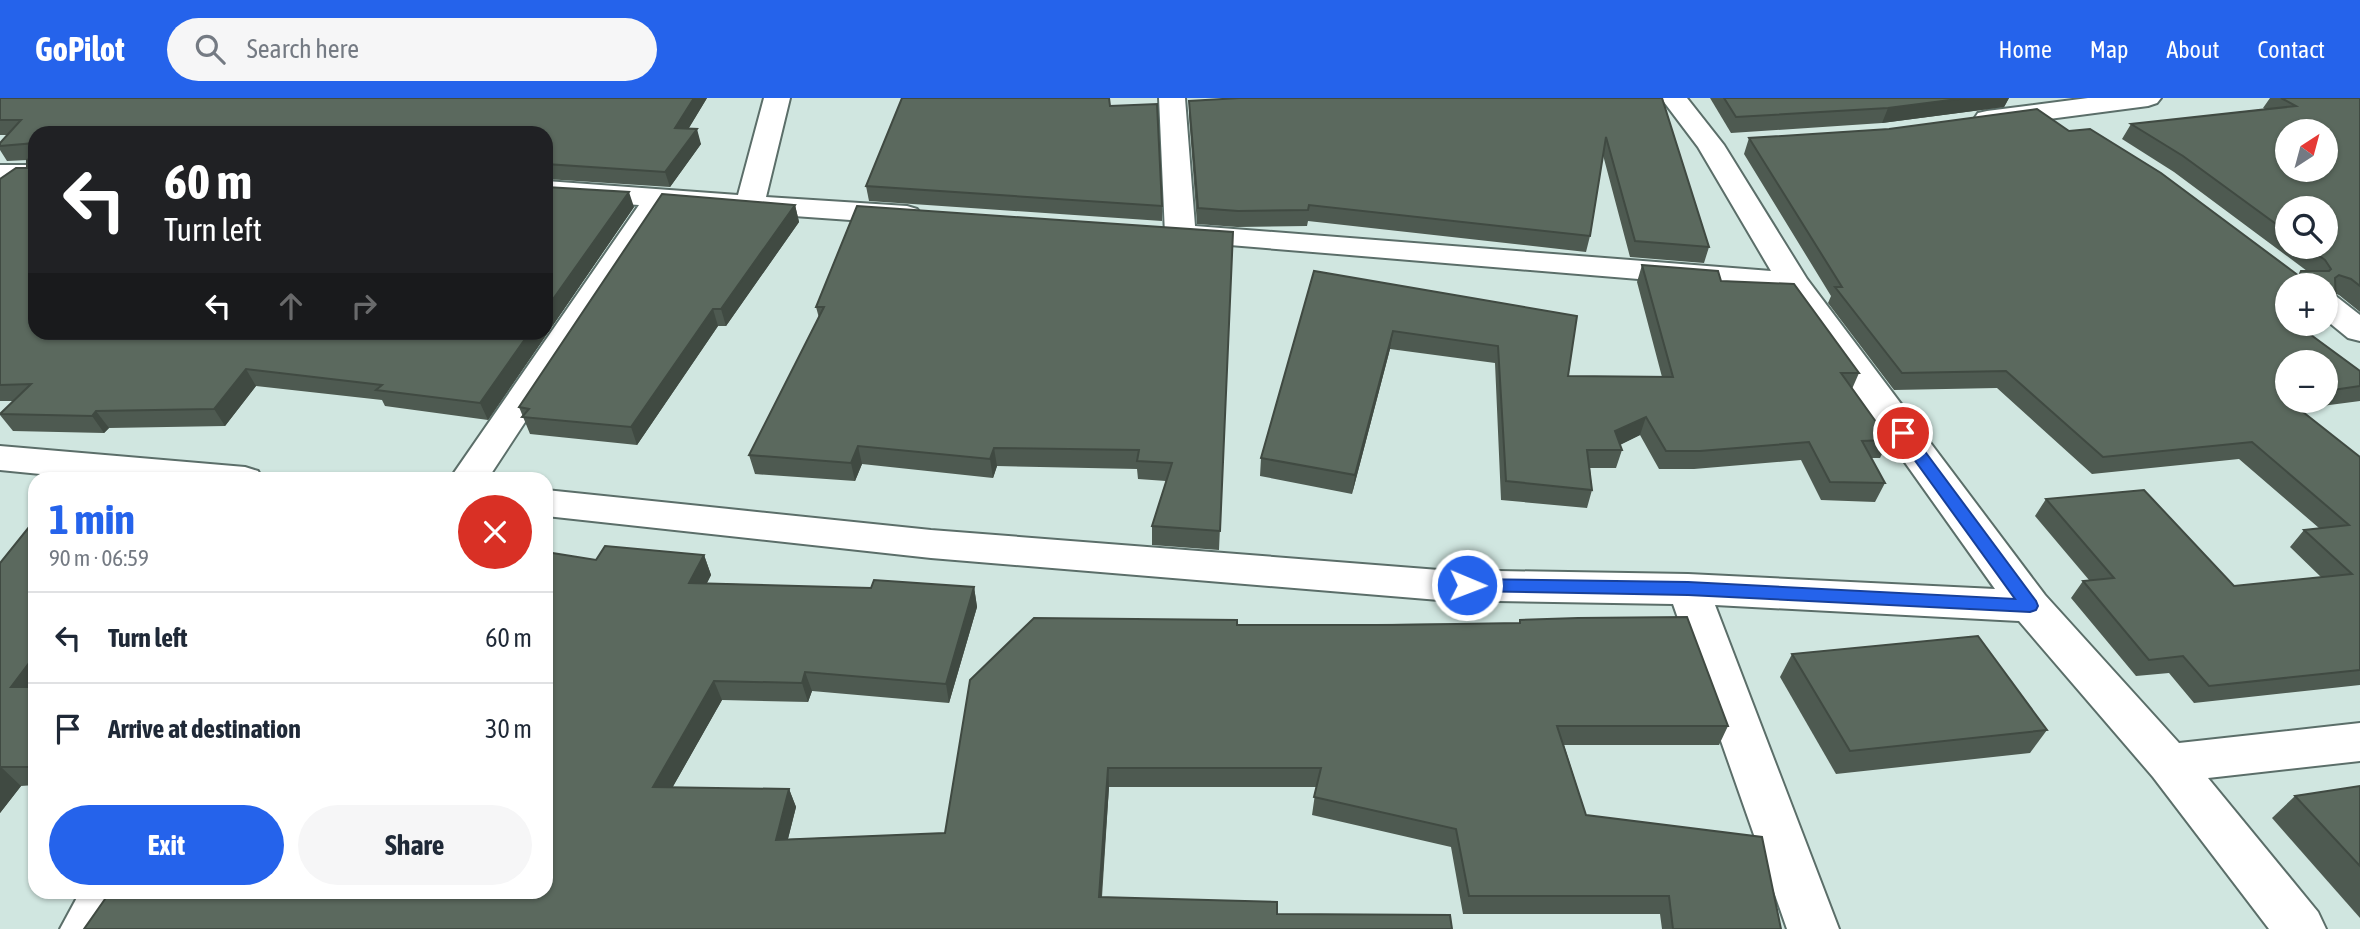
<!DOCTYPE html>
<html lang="en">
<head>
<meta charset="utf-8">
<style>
	:root { --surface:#fff; --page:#f6f6f7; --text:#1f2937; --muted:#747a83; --line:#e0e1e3; --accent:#2563eb }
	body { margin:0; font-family:"Asap Condensed",sans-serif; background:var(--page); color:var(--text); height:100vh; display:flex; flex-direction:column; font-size:26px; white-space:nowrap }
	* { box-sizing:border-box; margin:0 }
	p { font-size:23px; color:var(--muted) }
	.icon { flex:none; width:38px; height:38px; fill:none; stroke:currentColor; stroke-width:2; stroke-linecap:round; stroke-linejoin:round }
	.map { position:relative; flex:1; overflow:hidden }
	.panel { position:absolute; left:28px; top:374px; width:525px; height:427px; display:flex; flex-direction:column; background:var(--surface); border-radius:21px; box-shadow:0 2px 5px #0004 }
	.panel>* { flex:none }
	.hud { position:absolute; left:28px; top:28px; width:525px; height:214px; border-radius:21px; box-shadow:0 2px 5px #0004; background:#202124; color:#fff; overflow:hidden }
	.needle { width:46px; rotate:36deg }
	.fabs { position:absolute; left:2275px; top:21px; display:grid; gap:14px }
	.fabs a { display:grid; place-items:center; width:63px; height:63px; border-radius:50%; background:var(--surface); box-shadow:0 2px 5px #0004; font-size:35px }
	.pin { position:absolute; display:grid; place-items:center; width:60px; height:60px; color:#fff; margin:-30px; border:4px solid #fff; border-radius:50%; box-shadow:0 2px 7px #0007 }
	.me { position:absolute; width:77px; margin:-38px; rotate:91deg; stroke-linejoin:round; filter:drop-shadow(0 0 5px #0008) }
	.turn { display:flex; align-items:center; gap:24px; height:147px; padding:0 21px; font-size:32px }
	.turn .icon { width:91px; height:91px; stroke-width:2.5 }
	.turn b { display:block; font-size:49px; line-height:60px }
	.lanes { display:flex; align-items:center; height:66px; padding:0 21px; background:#0003; justify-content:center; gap:35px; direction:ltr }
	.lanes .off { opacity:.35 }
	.round { display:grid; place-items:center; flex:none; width:74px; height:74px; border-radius:37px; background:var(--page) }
	.head { display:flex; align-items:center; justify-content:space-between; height:119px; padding:0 21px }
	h1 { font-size:42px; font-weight:700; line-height:52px; color:var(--accent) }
	.cta { display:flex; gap:14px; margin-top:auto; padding:14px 21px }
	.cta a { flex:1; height:80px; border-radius:42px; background:var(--accent); color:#fff; font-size:28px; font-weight:700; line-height:80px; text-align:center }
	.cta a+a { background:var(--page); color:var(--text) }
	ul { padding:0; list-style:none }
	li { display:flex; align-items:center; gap:21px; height:91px; padding:0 21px; border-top:2px solid var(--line) }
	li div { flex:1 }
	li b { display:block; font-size:26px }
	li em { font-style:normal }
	header { display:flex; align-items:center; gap:42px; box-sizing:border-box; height:98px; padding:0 35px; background:var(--accent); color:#fff }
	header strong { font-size:33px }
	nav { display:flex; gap:38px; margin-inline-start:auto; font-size:24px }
	.search { width:490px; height:63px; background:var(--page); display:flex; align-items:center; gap:18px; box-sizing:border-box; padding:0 24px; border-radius:38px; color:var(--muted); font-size:26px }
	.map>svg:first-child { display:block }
</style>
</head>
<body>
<header>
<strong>GoPilot</strong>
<div class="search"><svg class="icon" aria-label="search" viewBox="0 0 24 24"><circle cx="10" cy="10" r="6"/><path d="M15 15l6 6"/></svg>Search here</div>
<nav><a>Home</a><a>Map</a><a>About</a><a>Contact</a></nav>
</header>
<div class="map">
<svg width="2360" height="831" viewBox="0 0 2360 831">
	<rect width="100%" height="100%" fill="#d0e6e0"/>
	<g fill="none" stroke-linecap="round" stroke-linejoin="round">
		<g stroke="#5b6e69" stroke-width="4">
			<g id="street">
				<path d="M764,0H790L766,99L907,108L917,111L922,117L917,123L907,126L666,109L487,382H449L639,107L546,101V83L738,97Z"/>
				<path d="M1159,0H1185L1195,128L1771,173L1698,49L1661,0H1687L1724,47L1807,181L2045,497L2179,645L2360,625V663L2208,680L2318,814L2326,831H2269L2153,679L2019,523L1715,507L1839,831H1787L1673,506L1439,502L931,460L546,418V392L931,432L1439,472L1688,476L1995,491L1783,193L1169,142L1165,136Z"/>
				<path d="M2088,0H2161L2157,5L2148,8L1987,29L1978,27L1974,21L1978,15L1987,13Z"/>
				<rect x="0" y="67" width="35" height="16"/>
				<path d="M2326,196L2337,199L2360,217V243L2348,240L2326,222Z"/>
				<path d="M0,348L245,369L258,373L263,382H101L0,372Z"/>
				<path d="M80,794H133L114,831H60Z"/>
			</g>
		</g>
		<use href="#street" fill="#fff" fill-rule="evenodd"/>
	</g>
	<g fill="#4e5a51" fill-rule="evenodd">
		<path d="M0,0H707L688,31L701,46L670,89L546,81V35H35V234L634,109L488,322L385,308L382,302L256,288L225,328L109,330L104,335L13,333L0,317V316L13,303H0V81L27,70L28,62L7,63L0,52V45L7,37H0Z"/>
		<path d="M1662,0L1709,149L1704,165L1630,159L1603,57L1590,138L1586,154L1308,123L1307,128L1237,129L1197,126L1189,18V3Z"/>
		<path d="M1710,0H2009L2004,9L1882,25L1731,35Z"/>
		<path d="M2270,0H2360V214L2339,197L2336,196V207L2326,222V187H2287V226H2308L2298,227L2360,273V303L2299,311L2360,359V587L2194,605L2169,575L2136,578L2071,500L2083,483L2089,482L2035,418L2046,401L2234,488L2321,479L2290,449L2304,432L2319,430L2239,361L2092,376L1997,290L1894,292L1828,205L1831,198L1744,56L1749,40L2069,33L2298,178L2301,173H2307L2174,74L2122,41L2131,26L2265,11L2263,10ZM2287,110L2326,149H2287ZM2287,264H2326V303H2287Z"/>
		<path d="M866,88L1162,108V123L869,103Z"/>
		<path d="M795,107L799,124L726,228H718L637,347L530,336L519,309Z"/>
		<path d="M1233,134L1219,452L1152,447V428L1166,383L1138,381L1137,371L997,368L993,380L862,366L855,383L755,376L749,357L819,220L816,209Z"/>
		<path d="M1642,167L1721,183L1859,275L1852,291L1889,342L1880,360H1871L1885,385L1875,404L1821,402L1801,362L1694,371H1659L1640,337L1620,347L1622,352L1616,370H1590L1592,392L1587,410L1501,402L1495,265L1390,251L1352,396L1260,378L1261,360L1314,173L1577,218L1568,278L1662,279L1637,184Z"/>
		<path d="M35,429V687L21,688L0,715V465Z"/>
		<path d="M546,454L596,462L704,457L711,477L707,485L871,490L974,489L977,509L949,605L812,593L808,604L722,602L672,690L789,691L796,709L788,741L945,735L1237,527L1519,525L1520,522L1728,628L1719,647H1564L1586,717L1781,831H1662L1660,816H1463L1451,749L1312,717L1316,689H1109L1102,799L1277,816L1452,831L546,794Z"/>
		<path d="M1792,556L2047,632L2030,655L1836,676L1780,579Z"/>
		<path d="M2360,688V820L2272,720L2295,698Z"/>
	</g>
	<g fill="#404a42">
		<path d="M694,0H707L680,45L675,30Z"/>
		<path d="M1966,0H2009L2004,9L1882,25L1888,10Z"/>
		<path d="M697,31L701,46L670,89L665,74Z"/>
		<path d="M629,94L634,109L488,322L480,305L530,234H546V211Z"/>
		<path d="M795,107L799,124L726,228L721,211Z"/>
		<path d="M713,211L718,228L637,347L631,329Z"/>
		<path d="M1393,233L1390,251L1352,396L1355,377Z"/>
		<path d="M246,271L256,288L225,328L214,311Z"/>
		<path d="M96,313L109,330L104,335L92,318Z"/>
		<path d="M1646,319L1640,337L1609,352L1615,333Z"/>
		<path d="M858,348L862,366L855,383L851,365Z"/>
		<path d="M994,350L997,368L993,380L990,361Z"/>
		<path d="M704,457L711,477L697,504L689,485Z"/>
		<path d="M974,489L977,509L949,605L946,586Z"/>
		<path d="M35,557V600L11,589Z"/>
		<path d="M805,574L812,593L808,604L802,585Z"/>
		<path d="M714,583L722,602L662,708L653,689Z"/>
		<path d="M1,669L21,688L0,715V671Z"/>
		<path d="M1108,670L1109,689L1100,817L1099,799Z"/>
		<path d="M789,691L796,709L783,760L776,742Z"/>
	</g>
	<g fill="#5b695e" stroke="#404a42" stroke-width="2" fill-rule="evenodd">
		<path d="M0,0H694L675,30L697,31L665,74L546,66V35H35V45L0,48V45L21,22H0Z"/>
		<path d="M902,0H1109L1110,8L1157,6L1162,108L866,88Z"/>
		<path d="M1239,0H1662L1709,149L1635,143L1606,39L1590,138L1309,107L1308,112L1238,113L1198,110L1189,3Z"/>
		<path d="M1724,0H1966L1888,10L1736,19Z"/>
		<path d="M2281,0H2360V188L2351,181L2339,177L2335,180L2336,207L2326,209V187H2287V213L2280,214L2287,219V226H2296L2360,273V288L2326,293V264H2287V298H2283L2287,301V303H2289L2360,359V572L2209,588L2183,558L2149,562L2083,483L2114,480L2046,401L2144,392L2234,488L2352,476L2304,432L2349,427L2252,344L2103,359L2006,273L1902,275L1835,189H1842L1749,40L1889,31L2037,11L2069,33L2090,31L2161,75L2299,178L2301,173H2329L2331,171L2325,162L2307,149H2326V110H2287V134L2183,58L2131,26L2296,8ZM2287,33H2326V72H2287Z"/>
		<path d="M35,57V234H530L480,305L376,292L382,287L246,271L214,311L96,313L92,318L0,316L31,286L0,287V81L16,70H27V62Z"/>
		<path d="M546,89L629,94L546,211Z"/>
		<path d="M662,96L795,107L721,211H713L631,329L522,319L529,311L519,309Z"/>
		<path d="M857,108L1233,134L1220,433L1152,428L1172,365L1137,363L1139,352L994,350L990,361L858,348L851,365L749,357L824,209H816Z"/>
		<path d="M1642,167L1718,173L1721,183L1794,186L1859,275H1841L1889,342L1862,343L1885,385L1830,384L1809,344L1700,353H1666L1646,319L1615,333L1622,352H1587L1592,392L1506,383L1498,248L1393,233L1355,377L1261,360L1314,173L1577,218L1568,278L1673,279Z"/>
		<path d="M29,429H35V557L11,589H35V669H1L0,671V465Z"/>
		<path d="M605,448L704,457L689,485L871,490L874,482L974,489L946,586L805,574L802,585L714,583L653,689L789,691L776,742L945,735L970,582L1034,520L1237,522V527H1393L1520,525V522L1578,520L1687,519L1728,628H1557L1586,717L1762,739L1781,831H1673L1669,798H1469L1456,731L1314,699L1321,670H1108L1099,799L1277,804V816L1450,817L1452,831H84L110,794H546V544L547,541H546V454L596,462Z"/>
		<path d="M1978,538L2047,632L1850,653L1792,556Z"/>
		<path d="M2360,688V768L2295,698Z"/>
	</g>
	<path fill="#2563eb" stroke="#184099" stroke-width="2" d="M1903,330L1909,332L2036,503L2038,508L2036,512L2030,514L1688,497L1467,493L1458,487L1467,481L1688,484L2015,501L1898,339L1896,335Z"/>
</svg>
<div class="fabs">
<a><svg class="needle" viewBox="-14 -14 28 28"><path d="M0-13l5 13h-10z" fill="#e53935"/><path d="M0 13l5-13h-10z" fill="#747a83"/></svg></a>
<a><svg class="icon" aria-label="search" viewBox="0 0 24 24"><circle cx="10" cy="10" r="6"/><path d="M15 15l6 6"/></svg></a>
<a>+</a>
<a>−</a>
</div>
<div class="pin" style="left:1903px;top:335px;background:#d93025"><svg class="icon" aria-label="arrive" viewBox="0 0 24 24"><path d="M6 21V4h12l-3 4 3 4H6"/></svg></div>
<svg class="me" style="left:1467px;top:487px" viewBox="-20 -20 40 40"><circle r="17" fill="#2563eb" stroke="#fff" stroke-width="3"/><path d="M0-11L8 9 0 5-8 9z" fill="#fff"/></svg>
<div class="hud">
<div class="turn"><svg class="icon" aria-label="left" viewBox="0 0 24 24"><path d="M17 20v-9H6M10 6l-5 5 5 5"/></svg><div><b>60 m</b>Turn left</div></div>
<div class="lanes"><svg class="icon" aria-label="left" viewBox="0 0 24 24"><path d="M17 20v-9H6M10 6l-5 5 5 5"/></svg><svg class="icon off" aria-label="ahead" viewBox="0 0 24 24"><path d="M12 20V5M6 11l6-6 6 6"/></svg><svg class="icon off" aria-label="right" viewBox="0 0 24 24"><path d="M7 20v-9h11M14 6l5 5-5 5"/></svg></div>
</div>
<section class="panel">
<div class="head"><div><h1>1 min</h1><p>90 m · 06:59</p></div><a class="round" style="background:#d93025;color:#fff"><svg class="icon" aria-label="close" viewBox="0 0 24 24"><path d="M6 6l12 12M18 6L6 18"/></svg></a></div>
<ul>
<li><svg class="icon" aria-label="left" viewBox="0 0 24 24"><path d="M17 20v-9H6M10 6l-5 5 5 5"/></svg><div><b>Turn left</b></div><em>60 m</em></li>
<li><svg class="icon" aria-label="arrive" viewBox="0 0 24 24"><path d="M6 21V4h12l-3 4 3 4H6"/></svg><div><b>Arrive at destination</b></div><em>30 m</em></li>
</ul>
<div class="cta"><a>Exit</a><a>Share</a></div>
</section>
</div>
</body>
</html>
